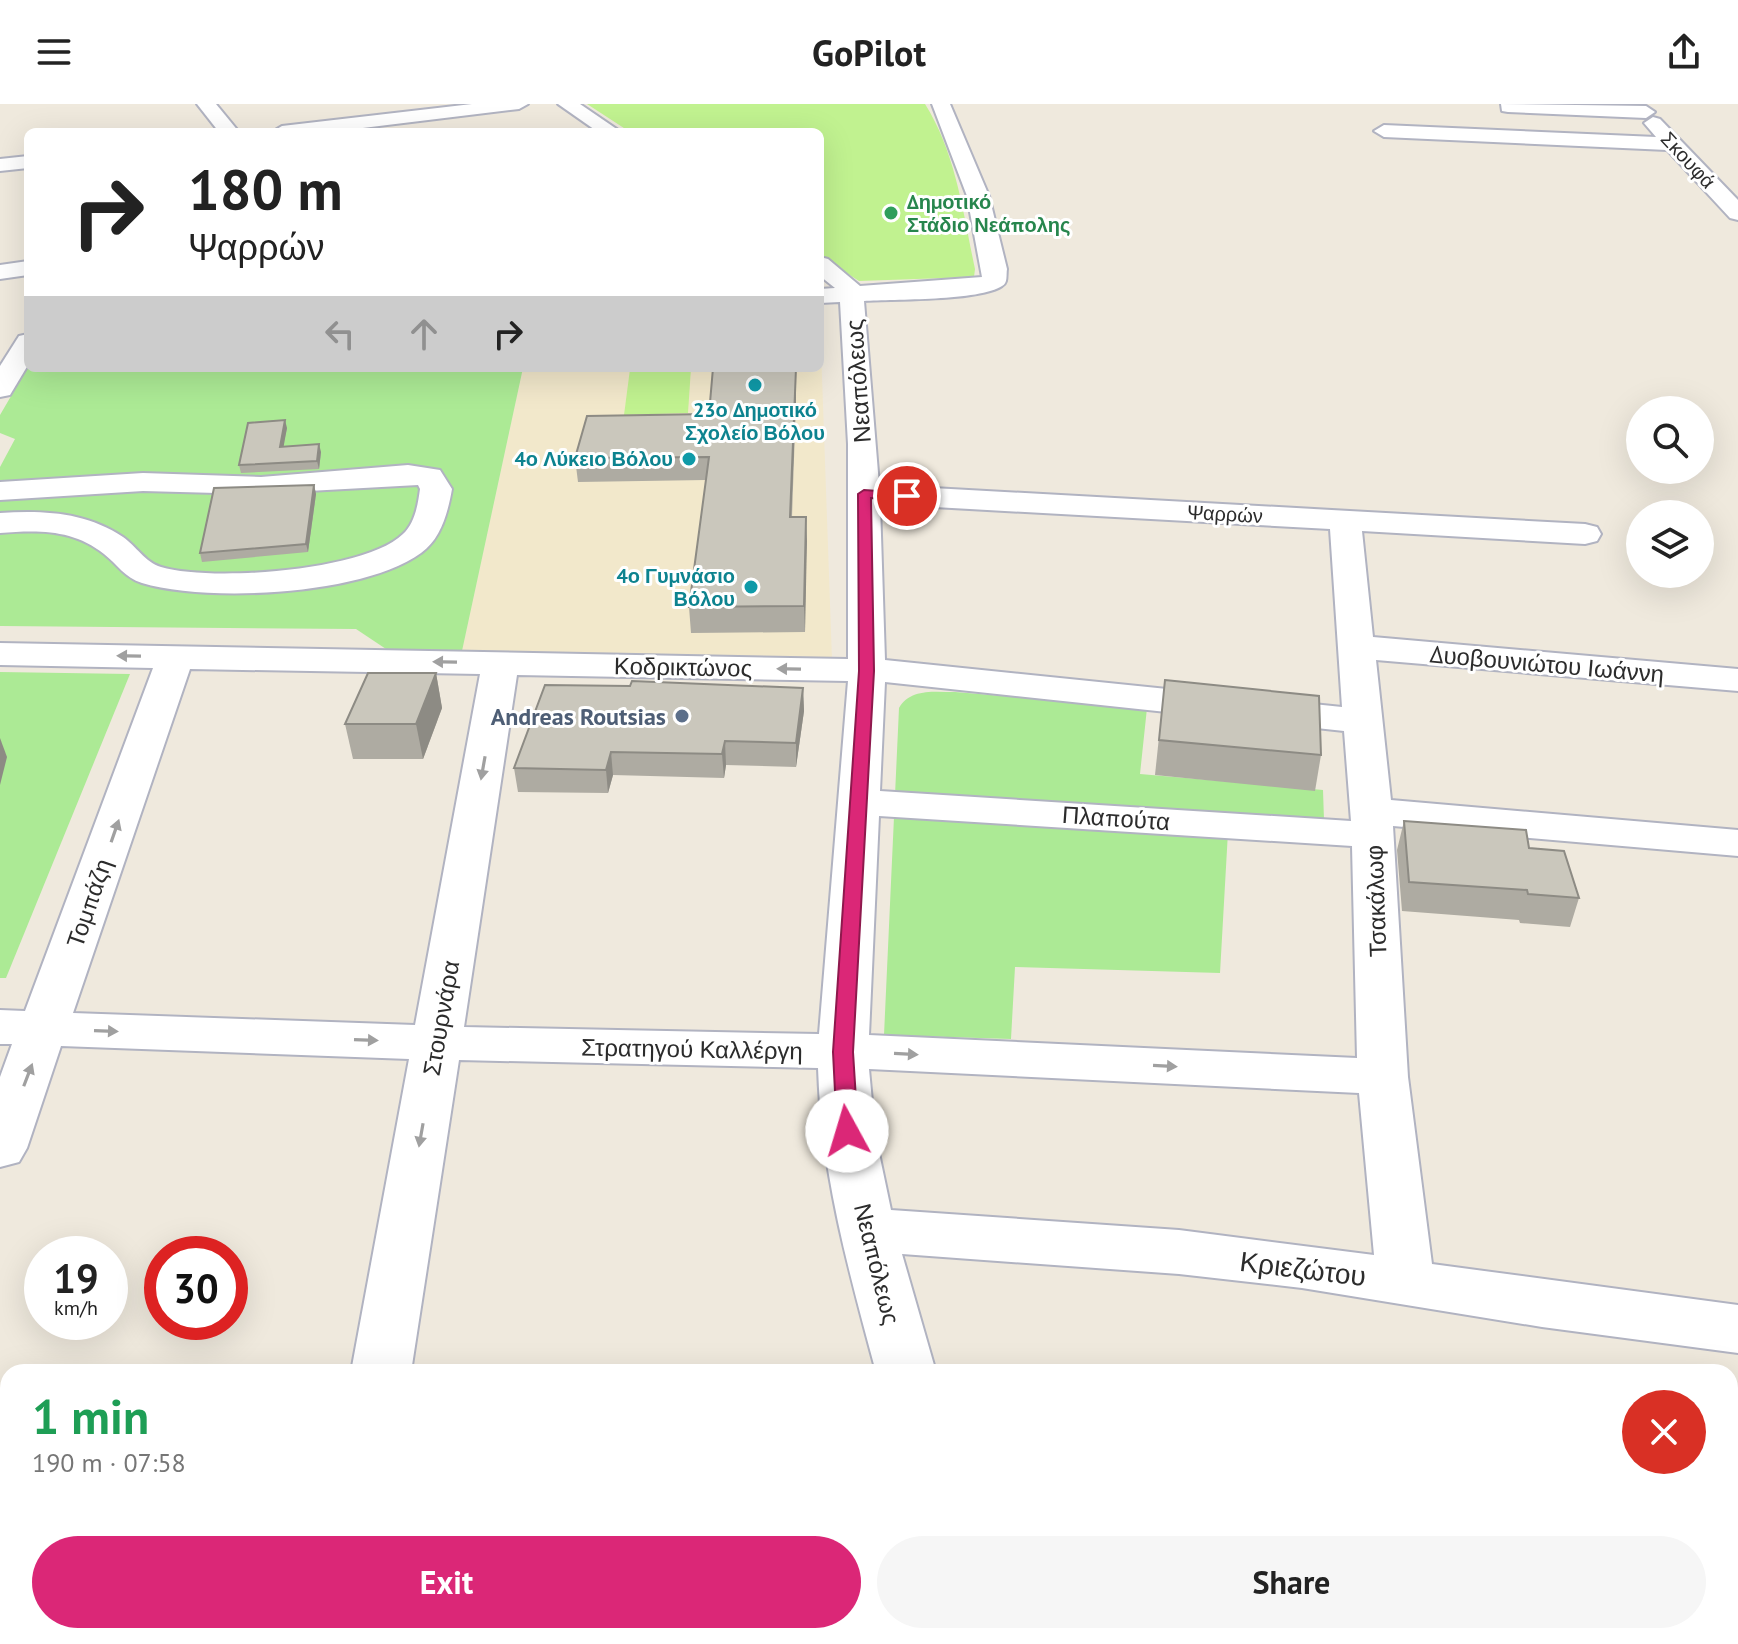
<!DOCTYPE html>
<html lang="en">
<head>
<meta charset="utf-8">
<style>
	:root { --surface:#fff; --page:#f6f6f6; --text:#222; --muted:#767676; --accent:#db2777 }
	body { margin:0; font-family:"PT Sans",sans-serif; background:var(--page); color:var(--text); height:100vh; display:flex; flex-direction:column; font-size:30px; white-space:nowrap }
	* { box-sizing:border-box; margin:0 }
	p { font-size:26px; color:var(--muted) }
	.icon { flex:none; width:44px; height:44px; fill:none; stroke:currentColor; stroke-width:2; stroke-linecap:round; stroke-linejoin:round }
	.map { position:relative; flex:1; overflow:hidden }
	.side { position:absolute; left:0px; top:1260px; width:1738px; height:280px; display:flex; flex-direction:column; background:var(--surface); border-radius:24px 24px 0 0; box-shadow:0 8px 32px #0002 }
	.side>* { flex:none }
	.banner { position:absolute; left:24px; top:24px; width:800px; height:244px; border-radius:12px; box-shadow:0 8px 32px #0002; background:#fff; color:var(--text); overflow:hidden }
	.buttons { position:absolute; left:1626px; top:292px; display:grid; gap:16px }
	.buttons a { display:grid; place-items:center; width:88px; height:88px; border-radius:50%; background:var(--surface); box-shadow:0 8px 32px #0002; font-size:40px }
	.speed { position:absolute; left:24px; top:1132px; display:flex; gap:16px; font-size:40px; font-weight:700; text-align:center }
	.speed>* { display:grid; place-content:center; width:104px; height:104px; border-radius:50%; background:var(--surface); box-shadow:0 8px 32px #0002; line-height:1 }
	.speed small { font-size:20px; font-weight:400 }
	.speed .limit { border:12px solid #d22; background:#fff; color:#111 }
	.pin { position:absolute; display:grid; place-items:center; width:68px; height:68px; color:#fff; margin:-34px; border:4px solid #fff; border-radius:50%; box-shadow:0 2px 8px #0007 }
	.me { position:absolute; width:88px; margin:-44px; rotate:354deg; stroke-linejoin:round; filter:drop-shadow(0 0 6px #0008) }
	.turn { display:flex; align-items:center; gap:28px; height:168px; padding:0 32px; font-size:36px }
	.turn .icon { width:104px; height:104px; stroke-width:2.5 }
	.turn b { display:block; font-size:56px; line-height:68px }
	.lanes { display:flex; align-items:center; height:76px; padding:0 32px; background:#0003; justify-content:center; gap:40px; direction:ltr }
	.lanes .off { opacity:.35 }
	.round { display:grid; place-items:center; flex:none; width:84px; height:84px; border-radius:42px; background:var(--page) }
	.headline { display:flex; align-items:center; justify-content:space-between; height:136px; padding:0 32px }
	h1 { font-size:48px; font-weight:700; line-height:60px; color:#1e9e55 }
	.action { display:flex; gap:16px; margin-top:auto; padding:16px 32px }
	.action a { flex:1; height:92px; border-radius:48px; background:var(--accent); color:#fff; font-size:32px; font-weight:700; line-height:92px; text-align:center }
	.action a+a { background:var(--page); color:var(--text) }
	header { display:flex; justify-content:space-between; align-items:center; height:104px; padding:0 32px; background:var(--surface); font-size:36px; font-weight:700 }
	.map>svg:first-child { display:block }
</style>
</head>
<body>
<header><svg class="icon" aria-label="menu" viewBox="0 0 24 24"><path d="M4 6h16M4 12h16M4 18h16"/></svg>GoPilot<svg class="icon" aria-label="share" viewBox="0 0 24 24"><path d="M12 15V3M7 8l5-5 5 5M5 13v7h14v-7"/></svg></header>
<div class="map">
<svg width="1738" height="1540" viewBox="0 0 1738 1540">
	<rect width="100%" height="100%" fill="#efe9dd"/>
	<path fill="#f2e8cb" d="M820,216L832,556L462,547L523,264H820Z"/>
	<g fill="#acea95">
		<path d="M28,263L523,264L462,547L386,545L356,525L0,522V363L15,335L0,329V311Z"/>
		<path d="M0,568L130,570L6,874H0Z"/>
		<path d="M955,588L1147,604L1140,670L1323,686L1324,716L1229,710L1220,869L1015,863L1011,935L884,931L899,604C910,584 935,588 955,588Z"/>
	</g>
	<g fill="#c1f290">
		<path d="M587,0H925C956,49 963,109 975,165L974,173L859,177L820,152V28H630Z"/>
		<path d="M691,264L688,309L624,311L630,265Z"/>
	</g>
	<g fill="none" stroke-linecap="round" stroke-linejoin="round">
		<g stroke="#b1b3c1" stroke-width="4">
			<g id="minor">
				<path d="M197,0H216L239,28H219Z"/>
				<path d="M472,0H528L519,5L330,28H272L282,22Z"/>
				<path d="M558,0H580L621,28H598Z"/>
				<path d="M932,0H950L989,92L1007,165C1006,171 1008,179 1002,182C980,197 893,195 864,197L879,381L1585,420L1597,423L1601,430L1597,437L1585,440L1362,427L1373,533L1738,565V587L1376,556L1391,696L1738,726V752L1393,722L1408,973L1432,1160L1738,1201V1249L1542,1223L1302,1184L1179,1170L902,1150L936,1268H876C849,1168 821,1069 818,964L459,956L411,1268H351L409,955L61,942L27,1044L19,1058L0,1063V973L12,940H0V906L25,907L153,564L0,561V539L848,555V340L840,198L820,199V185L835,184L820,172V153L828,155L860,182L982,173L967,92ZM880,400L1330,425L1342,603L885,556ZM190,565L480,570L415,921L73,909ZM517,571L848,577L819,930L464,923ZM885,578L1344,627L1351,717L880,687ZM879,712L1352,742L1357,954L869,931ZM869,965L1359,989L1374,1151L1179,1126L891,1106L875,1030Z"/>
				<path d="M1501,0L1646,2L1655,8L1646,14L1508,8L1502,7Z"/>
				<path d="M1653,13L1660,15L1738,96V116L1730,114L1667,46L1384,33L1374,27L1384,21L1656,33L1644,19Z"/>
				<path d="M28,52V64L0,67V55Z"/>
				<path d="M28,157V171L0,175V161Z"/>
				<path d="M28,230V261L10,291L0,293V262L19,232Z"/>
				<path d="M408,361L440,366L452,385C448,408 441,435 421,449C364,491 208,499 142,479C125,474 117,460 104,450C73,425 38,426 0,429V409C43,406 86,408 123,433C136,442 145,458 161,463C210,478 366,467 403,430C415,419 418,400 420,385L418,381L254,390L143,387L0,396V378L143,369L261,373Z"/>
				<path d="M1730,1418L1738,1419V1479L1730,1478Z"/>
				<path d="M301,1532H371L370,1540H300Z"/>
				<path d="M941,1532H1011L1013,1540H943Z"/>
			</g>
		</g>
		<use href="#minor" fill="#fff" fill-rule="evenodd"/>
	</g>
	<g fill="#aeaba2">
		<path d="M796,297L792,413H806L805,528L691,529L689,503L706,376L578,378L575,354L709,310Z"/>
		<path d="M287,324L283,343L321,348L319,365L241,369L239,361Z"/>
		<path d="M314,381L316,390L308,448L202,458L200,449Z"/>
		<path d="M436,569L442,604L423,655H353L345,620Z"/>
		<path d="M1165,576L1321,651L1315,687L1155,671Z"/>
		<path d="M630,582L803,584L804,607L796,663L726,661L724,674L613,671L608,689L518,688L514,664Z"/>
		<path d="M1404,717L1529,744L1579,794L1570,823L1520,819L1519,816L1402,807L1397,746Z"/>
	</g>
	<g fill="#8d8b84">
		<path d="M796,264V297L790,438V413Z"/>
		<path d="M285,316L287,324L282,351L280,343Z"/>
		<path d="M319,340L321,348L319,365L317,357Z"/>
		<path d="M314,381L316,390L308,448L306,440Z"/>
		<path d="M806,413L807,437L805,528L804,502Z"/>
		<path d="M436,569L442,604L423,655L416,620Z"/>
		<path d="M803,584L804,607L796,663V639Z"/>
		<path d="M0,634L7,653L0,681Z"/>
		<path d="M725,637L726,661L724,674L722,650Z"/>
		<path d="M611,648L613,671L608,689L606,666Z"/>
	</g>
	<g fill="#cac7bc" stroke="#8d8b84" stroke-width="2">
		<path d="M713,264H796L790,413H806L804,502L689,503L709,353L575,354L587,312L709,310Z"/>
		<path d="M285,316L280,343L319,340L317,357L239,361L248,319Z"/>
		<path d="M314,381L306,440L200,449L214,384Z"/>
		<path d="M368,569H436L416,620H345Z"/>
		<path d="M1165,576L1319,592L1321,651L1159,636Z"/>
		<path d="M632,577L803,584L796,639L725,637L722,650L611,648L606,666L514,664L545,581L630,582Z"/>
		<path d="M1404,717L1526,726L1529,744L1564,747L1579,794L1528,790L1527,786L1409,778Z"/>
	</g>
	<defs><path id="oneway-solid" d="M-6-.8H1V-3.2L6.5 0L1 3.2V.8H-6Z" transform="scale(2)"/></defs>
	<g fill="#a0a0a0">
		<use href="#oneway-solid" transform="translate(129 552) rotate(-179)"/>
		<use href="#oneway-solid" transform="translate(445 558) rotate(-179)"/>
		<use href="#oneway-solid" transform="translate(789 565) rotate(-179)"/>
		<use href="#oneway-solid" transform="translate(483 664) rotate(100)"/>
		<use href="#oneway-solid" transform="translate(115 727) rotate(-71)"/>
		<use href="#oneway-solid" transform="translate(106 927) rotate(2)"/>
		<use href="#oneway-solid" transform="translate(366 936) rotate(2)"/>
		<use href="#oneway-solid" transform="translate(906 950) rotate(3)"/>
		<use href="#oneway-solid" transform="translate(1165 962) rotate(3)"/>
		<use href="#oneway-solid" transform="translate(28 971) rotate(-69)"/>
		<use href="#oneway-solid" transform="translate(421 1031) rotate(100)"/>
	</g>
	<path fill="#db2777" stroke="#8e194d" stroke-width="2" d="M864,386L907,389L914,392L907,396L871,394L874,567L853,948L858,1027L855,1033H840L837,1027L833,948L859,567L858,390Z"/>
	<circle fill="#2e9e5b" stroke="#fff" stroke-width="3" cx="891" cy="109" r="8"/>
	<g fill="#0f9aa8" stroke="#fff" stroke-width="3">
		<circle cx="755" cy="281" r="8"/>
		<circle cx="689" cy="355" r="8"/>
		<circle cx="751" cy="483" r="8"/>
	</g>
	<circle fill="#5c6f8a" stroke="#fff" stroke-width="3" cx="682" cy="612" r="8"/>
	<g text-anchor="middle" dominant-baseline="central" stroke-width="6" stroke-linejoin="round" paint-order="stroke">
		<g font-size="20" fill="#2c2c2c" stroke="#fff">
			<text transform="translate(1688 56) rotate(47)">Σκουφά</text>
			<text transform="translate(1225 410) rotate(3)">Ψαρρών</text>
		</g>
		<g font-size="20" font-weight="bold" fill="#27864d" stroke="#fff" text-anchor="start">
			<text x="907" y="98">Δημοτικό<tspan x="907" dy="23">Στάδιο Νεάπολης</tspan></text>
		</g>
		<g font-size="20" font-weight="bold" fill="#0d838f" stroke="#fff" text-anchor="end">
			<text x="755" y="306" text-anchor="middle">23ο Δημοτικό<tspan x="755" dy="23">Σχολείο Βόλου</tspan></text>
			<text x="673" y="355">4ο Λύκειο Βόλου</text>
			<text x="735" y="472">4ο Γυμνάσιο<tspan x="735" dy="23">Βόλου</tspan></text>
		</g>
		<g font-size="24" fill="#2c2c2c" stroke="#fff">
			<text transform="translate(858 277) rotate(-94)">Νεαπόλεως</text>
			<text transform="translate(1547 560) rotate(5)">Δυοβουνιώτου Ιωάννη</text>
			<text transform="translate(683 563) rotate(1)">Κοδρικτώνος</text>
			<text transform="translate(1116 714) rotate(4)">Πλαπούτα</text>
			<text transform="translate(1376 797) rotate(-92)">Τσακάλωφ</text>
			<text transform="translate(89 799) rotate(-71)">Τομπάζη</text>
			<text transform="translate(441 914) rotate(-80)">Στουρνάρα</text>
			<text transform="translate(692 945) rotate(1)">Στρατηγού Καλλέργη</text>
			<text transform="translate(877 1160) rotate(76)">Νεαπόλεως</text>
		</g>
		<g font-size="24" font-weight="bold" fill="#4e5e75" stroke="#fff" text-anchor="end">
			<text x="666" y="612">Andreas Routsias</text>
		</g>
		<g font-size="28" fill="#2c2c2c" stroke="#fff">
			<text transform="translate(1303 1164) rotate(7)">Κριεζώτου</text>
		</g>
	</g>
</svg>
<div class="buttons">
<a><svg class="icon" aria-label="search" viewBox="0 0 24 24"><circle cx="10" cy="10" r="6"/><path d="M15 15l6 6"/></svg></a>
<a><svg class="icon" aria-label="layers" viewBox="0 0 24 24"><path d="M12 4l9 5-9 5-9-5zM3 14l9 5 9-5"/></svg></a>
</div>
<div class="speed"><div>19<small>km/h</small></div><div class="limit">30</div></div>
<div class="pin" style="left:907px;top:392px;background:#d93025"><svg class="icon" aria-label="arrive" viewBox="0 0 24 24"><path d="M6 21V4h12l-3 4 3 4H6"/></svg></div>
<svg class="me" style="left:847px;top:1027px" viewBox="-20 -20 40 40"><circle r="19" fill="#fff"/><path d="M0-13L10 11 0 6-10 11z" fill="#db2777"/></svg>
<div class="banner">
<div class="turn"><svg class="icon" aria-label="right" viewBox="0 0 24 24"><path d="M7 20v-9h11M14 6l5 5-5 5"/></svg><div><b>180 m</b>Ψαρρών</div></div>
<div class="lanes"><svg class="icon off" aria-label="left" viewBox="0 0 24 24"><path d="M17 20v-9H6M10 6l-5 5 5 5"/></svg><svg class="icon off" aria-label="ahead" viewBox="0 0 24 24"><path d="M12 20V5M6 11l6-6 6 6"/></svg><svg class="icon" aria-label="right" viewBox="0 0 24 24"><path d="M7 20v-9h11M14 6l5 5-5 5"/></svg></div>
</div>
<section class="side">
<div class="headline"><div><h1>1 min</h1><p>190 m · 07:58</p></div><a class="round" style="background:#d93025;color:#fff"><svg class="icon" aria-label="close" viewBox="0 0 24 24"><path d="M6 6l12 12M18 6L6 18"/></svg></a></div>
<div class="action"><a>Exit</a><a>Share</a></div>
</section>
</div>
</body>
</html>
